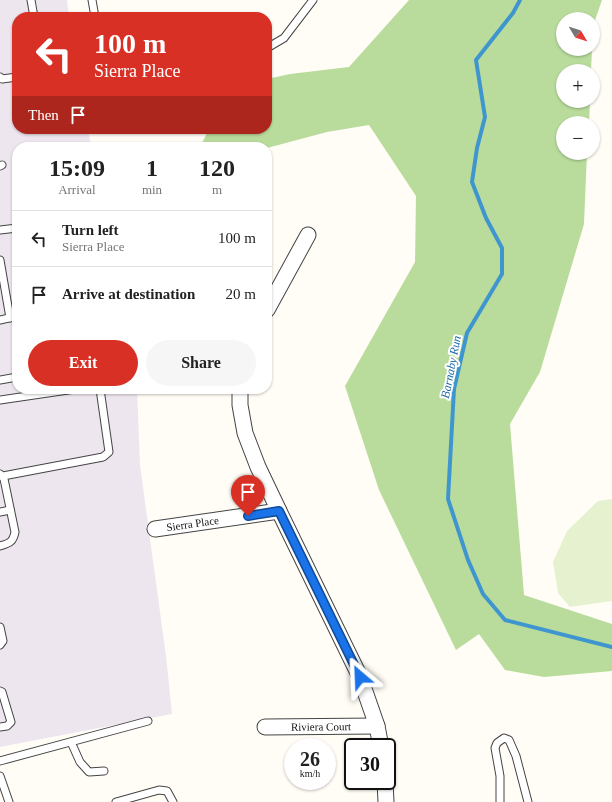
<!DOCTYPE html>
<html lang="en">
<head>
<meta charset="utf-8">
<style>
	:root { --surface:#fff; --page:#f6f6f6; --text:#222; --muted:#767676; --line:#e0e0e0; --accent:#d93025 }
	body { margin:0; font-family:"Times New Roman",serif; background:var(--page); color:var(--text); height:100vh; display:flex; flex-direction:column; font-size:15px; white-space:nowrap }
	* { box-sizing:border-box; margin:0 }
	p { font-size:13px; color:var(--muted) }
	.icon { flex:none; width:22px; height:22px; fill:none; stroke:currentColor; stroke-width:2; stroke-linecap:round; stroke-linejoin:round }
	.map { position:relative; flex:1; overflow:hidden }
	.details { position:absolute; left:12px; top:142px; width:260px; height:252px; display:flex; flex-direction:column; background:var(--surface); border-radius:16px; box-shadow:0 1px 3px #0004 }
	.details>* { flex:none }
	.top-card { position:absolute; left:12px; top:12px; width:260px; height:122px; border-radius:16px; box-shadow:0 1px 3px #0004; background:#d93025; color:#fff; overflow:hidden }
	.needle { width:26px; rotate:129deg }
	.buttons { position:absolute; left:556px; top:12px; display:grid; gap:8px }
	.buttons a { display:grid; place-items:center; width:44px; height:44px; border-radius:50%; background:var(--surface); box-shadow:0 1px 3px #0004; font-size:20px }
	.speed { position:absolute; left:284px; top:738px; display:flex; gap:8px; font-size:20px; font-weight:700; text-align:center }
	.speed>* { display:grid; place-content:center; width:52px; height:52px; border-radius:50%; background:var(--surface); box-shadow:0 1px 3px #0004; line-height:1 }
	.speed small { font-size:10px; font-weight:400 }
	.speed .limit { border:2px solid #111; border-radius:6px; background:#fff; color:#111 }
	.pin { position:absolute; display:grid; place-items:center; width:34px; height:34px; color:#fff; margin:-41px -17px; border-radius:50% 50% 50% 0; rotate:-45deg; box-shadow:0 0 4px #0007 }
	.pin .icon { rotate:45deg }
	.me { position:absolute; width:44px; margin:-22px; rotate:334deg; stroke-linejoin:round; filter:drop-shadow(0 0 3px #0008) }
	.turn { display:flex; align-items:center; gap:14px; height:84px; padding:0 16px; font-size:18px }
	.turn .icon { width:52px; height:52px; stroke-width:2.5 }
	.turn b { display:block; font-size:28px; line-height:34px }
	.then { display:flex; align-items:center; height:38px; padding:0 16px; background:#0003; gap:8px; font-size:15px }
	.eta { display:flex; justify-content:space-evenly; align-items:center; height:68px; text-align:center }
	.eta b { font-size:24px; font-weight:800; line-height:28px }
	.cta { display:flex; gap:8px; margin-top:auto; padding:8px 16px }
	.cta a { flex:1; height:46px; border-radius:24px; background:var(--accent); color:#fff; font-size:16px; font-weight:800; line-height:46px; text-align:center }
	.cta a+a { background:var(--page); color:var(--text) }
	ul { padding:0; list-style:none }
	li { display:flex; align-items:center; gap:12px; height:56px; padding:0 16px; border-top:1px solid var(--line) }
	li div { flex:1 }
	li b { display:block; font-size:15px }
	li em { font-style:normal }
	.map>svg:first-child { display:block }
</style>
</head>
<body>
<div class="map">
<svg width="612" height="802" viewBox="0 0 612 802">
	<rect width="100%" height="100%" fill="#fffdf5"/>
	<path fill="#eee6ef" d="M0,0H67L69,17H17V129H88L91,147H17V389H137L140,465L166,656L172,714L0,747Z"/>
	<path fill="#b9dc9c" d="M409,0H602L594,23L593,37V19H563V49H592L591,71H563V101H590L589,123H563V153H587L584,224L540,372L510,424L524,595L612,624V671L544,677L505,670L479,634L456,650L379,490L345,386L415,262L416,196L369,125L327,132L267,148L200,147L209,129H267V79L290,74L349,67Z"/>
	<path fill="#e6f2cf" d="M612,499V601L570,607L558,593L553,562L567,531L598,501Z"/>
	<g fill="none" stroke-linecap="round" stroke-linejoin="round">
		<path stroke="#3f96cf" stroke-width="4" d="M520,0L513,13L476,60L485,117L477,148L472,182L486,218L502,248V274L467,333L454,389L448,499L468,560L483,594L505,620L612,647"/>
		<g stroke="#444" stroke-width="9">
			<g id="lane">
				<path d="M31,0L34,17"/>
				<path d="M92,0L95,17"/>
				<path d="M267,48L284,38L313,0"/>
				<path d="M0,77L2,79L17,77"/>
				<path d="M0,166L2,165"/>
				<path d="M0,230L17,228"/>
				<path d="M0,260L10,318"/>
				<path d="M0,320L17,316"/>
				<path d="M0,380L17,377"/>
				<path d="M0,400L75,389"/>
				<path d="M3,476L103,457L109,452L100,389"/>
				<path d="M0,512L10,510"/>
				<path d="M0,546C10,543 13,542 15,532L4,479L0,474"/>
				<path d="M0,627L3,641L0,645"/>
				<path d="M0,691L2,692L11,722L7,726L0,727"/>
				<path d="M71,742L80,762L89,772L104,771"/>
				<path d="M0,761L148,721"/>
				<path d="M0,776L9,802"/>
				<path d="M116,802L159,790L167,791L173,802"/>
				<path d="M500,802V776L495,748L497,743L504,738L509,740L516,756L528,802"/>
			</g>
		</g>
		<g stroke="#444" stroke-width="17">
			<g id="street">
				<path d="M267,310L308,235"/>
				<path d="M240,389V405L245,433L258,467L279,511L360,677L377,726L381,747"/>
				<path id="s1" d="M155,529L279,511"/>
				<path id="s2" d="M265,727L377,726"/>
				<path d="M385,781L386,802"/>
			</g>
		</g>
		<use href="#lane" stroke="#fff" stroke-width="7"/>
		<use href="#street" stroke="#fff" stroke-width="15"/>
	</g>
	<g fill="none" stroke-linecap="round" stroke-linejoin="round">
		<g stroke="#114b97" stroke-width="10">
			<path id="route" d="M248,516L279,511L360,677"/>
		</g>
		<use href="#route" stroke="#1a73e8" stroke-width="7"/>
	</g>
	<g text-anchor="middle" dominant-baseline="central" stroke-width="4" stroke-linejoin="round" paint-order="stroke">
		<g font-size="11" fill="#111" stroke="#fff">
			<text stroke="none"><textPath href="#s1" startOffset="38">Sierra Place</textPath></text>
			<text stroke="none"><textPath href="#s2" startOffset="56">Riviera Court</textPath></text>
		</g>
		<g font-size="12" font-style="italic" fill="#1768a6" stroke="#fff">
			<text transform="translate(451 367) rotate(-79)">Barnaby Run</text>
		</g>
	</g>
</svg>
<div class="buttons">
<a><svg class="needle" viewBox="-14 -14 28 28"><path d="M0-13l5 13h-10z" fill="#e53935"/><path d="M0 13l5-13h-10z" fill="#767676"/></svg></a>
<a>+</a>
<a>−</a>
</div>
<div class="speed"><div>26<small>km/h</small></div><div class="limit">30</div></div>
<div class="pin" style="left:248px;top:516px;background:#d93025"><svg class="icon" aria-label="arrive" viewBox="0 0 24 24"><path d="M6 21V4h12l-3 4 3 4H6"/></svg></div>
<svg class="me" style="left:360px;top:677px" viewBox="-20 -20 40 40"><path d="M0-17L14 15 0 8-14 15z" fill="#1a73e8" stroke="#fff" stroke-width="4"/></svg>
<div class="top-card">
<div class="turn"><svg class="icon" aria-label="left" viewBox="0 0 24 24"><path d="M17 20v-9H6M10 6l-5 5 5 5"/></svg><div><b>100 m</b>Sierra Place</div></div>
<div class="then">Then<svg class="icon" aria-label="arrive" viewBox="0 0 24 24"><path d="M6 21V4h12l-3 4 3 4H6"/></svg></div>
</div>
<section class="details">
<div class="eta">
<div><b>15:09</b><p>Arrival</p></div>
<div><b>1</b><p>min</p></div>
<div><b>120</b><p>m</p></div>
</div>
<ul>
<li><svg class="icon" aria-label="left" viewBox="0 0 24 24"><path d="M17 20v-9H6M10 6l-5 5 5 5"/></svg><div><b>Turn left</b><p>Sierra Place</p></div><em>100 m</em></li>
<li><svg class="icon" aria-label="arrive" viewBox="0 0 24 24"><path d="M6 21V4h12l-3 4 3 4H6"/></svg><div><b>Arrive at destination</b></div><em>20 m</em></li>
</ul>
<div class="cta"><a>Exit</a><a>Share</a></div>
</section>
</div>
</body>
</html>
